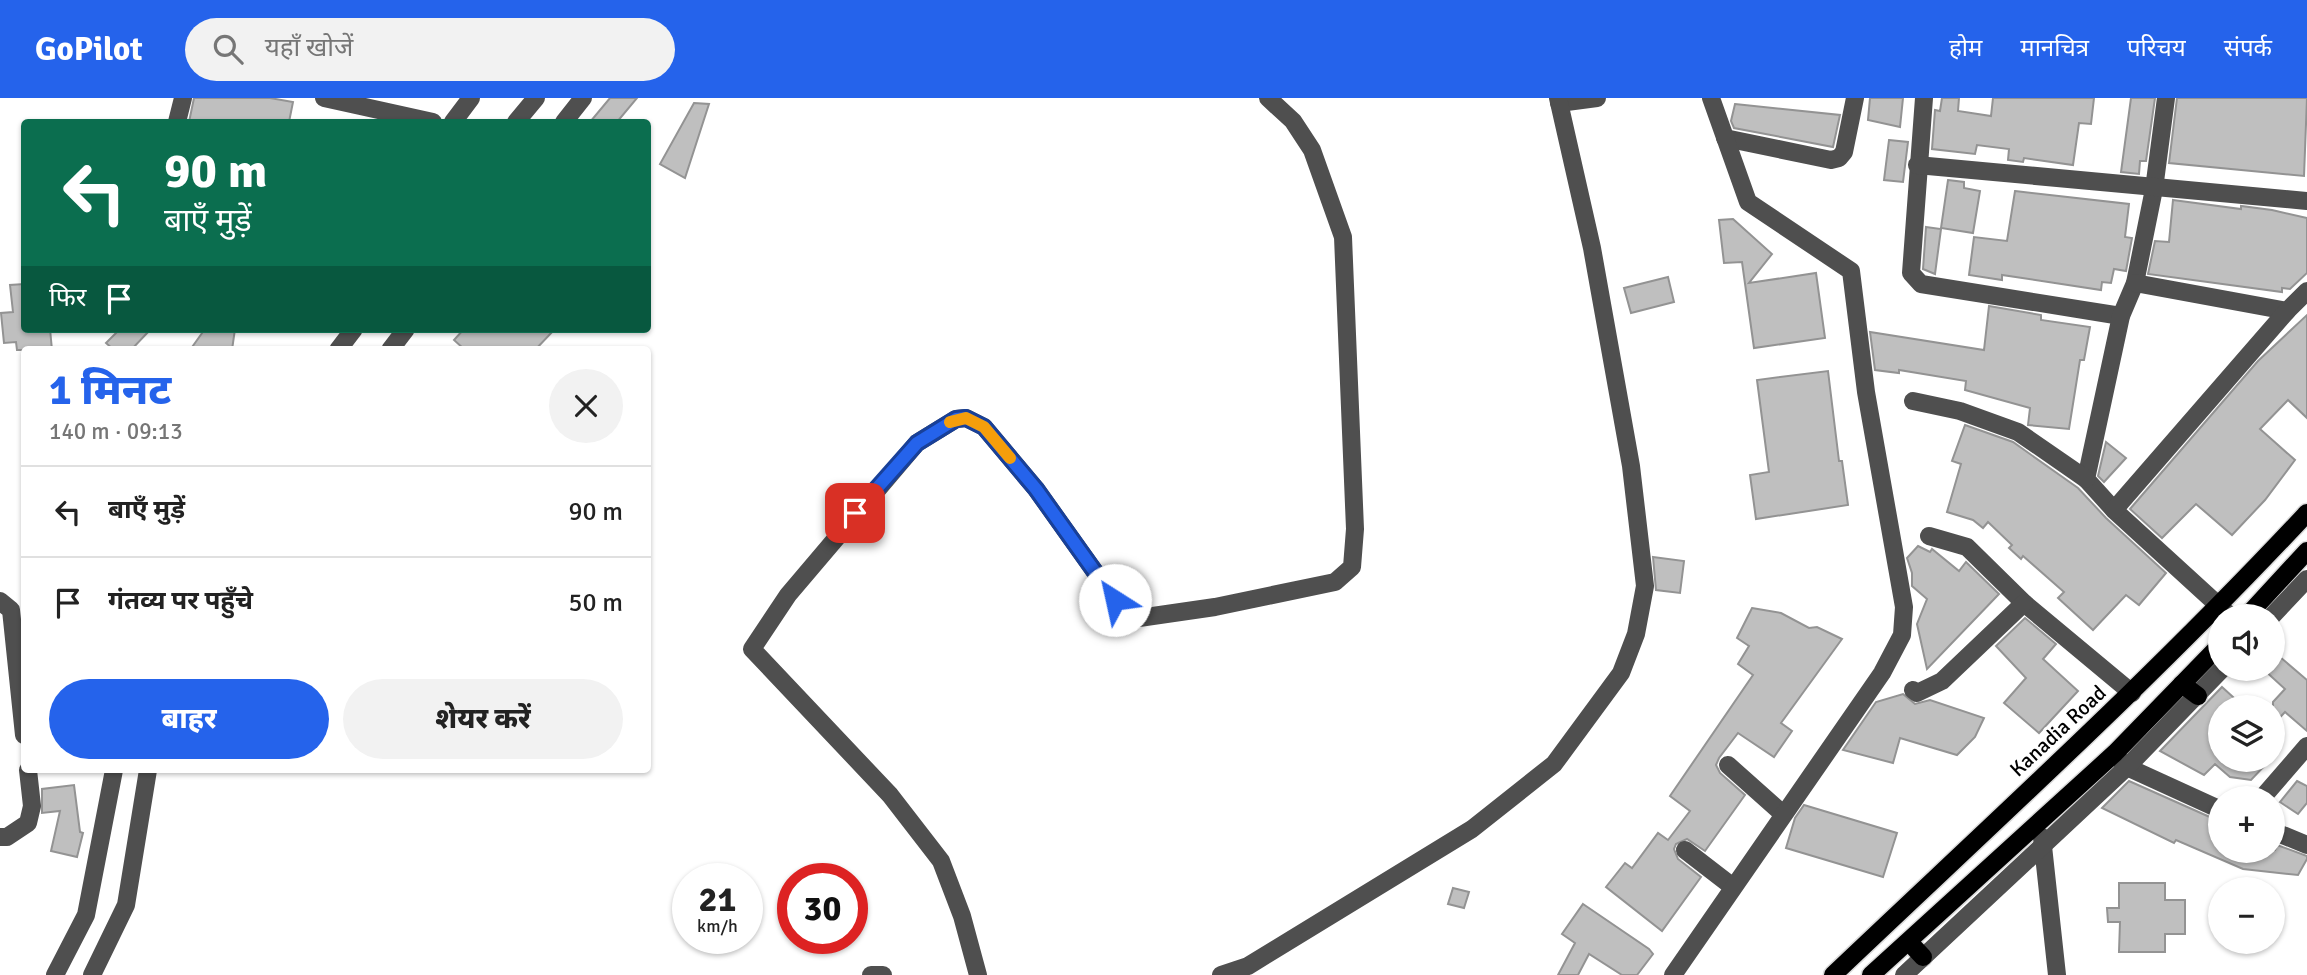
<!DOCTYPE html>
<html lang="hi">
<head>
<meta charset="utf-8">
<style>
	:root { --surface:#fff; --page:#f2f2f2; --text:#222; --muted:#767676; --line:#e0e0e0; --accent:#2563eb }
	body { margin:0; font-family:Signika,"Noto Sans Devanagari",sans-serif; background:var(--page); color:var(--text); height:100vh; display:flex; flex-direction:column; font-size:26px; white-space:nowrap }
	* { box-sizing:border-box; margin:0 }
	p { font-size:23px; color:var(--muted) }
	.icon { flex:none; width:38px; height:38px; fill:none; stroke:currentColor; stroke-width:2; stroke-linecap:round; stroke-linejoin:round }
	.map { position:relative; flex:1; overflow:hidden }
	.sheet { position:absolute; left:21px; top:248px; width:630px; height:427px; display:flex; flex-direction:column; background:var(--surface); border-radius:7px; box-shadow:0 2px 5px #0004 }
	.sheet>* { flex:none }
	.top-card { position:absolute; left:21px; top:21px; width:630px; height:214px; border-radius:7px; box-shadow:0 2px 5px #0004; background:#0b6e4f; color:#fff; overflow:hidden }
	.buttons { position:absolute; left:2208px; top:506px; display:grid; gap:14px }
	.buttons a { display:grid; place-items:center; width:77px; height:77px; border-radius:50%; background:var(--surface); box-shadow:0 2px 5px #0004; font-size:35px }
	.speed { position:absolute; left:672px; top:765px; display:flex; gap:14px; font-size:35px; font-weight:700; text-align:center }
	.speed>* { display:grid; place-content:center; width:91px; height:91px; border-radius:50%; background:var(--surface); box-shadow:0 2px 5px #0004; line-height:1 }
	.speed small { font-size:18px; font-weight:400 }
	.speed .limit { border:10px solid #d22; background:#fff; color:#111 }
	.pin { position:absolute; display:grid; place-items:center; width:60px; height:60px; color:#fff; margin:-30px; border-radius:14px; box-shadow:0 4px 10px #0006 }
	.me { position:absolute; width:77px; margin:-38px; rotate:325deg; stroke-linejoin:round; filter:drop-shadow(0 0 5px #0008) }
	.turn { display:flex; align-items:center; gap:24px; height:147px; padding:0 28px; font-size:32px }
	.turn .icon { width:91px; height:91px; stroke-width:2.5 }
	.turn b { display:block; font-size:49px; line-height:60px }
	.then { display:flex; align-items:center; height:66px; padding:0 28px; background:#0003; gap:14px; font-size:26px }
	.round { display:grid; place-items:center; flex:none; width:74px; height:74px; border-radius:37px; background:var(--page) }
	.headline { display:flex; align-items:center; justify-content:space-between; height:119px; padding:0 28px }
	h1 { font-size:42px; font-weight:800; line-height:52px; color:var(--accent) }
	.cta { display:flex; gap:14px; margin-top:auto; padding:14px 28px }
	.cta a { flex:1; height:80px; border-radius:42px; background:var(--accent); color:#fff; font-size:28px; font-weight:800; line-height:80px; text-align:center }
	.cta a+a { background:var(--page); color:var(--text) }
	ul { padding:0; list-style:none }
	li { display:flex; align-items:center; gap:21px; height:91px; padding:0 28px; border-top:2px solid var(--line) }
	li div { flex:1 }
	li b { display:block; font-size:26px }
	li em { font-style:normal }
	header { display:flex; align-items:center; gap:42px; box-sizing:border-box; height:98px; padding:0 35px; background:var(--accent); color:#fff }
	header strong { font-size:33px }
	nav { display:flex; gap:38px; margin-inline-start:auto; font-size:24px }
	.search { width:490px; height:63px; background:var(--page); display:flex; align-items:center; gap:18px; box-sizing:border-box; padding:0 24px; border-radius:38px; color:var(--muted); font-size:26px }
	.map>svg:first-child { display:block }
</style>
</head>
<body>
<header>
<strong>GoPilot</strong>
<div class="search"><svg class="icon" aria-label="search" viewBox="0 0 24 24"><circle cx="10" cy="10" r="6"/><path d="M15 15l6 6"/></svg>यहाँ खोजें</div>
<nav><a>होम</a><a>मानचित्र</a><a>परिचय</a><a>संपर्क</a></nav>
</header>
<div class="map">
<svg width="2307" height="877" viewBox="0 0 2307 877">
	<rect width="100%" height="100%" fill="#fff"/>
	<g fill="#bfbfbf" stroke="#939393" stroke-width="2">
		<path d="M194,0H270L293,4L289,24H189Z"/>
		<path d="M610,0H637L617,24H590Z"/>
		<path d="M1870,0H1903L1900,29L1868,22Z"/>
		<path d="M1942,0H1959L1958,13L1991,18L1993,0H2094L2091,26L2079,25L2073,67L2024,60L2023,64L2008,62L2009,51L1977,47L1975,56L1932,51L1935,12L1940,13Z"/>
		<path d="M2131,0H2155L2146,63H2140L2139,76L2121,74Z"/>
		<path d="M2177,0H2307L2304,78L2169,65Z"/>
		<path d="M694,5L709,6L685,80L660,66Z"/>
		<path d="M1735,6L1840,17L1833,49L1734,30L1731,23Z"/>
		<path d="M1889,42L1908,44L1903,84L1884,82Z"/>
		<path d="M1948,82L1964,84V90L1980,93L1973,135L1941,130Z"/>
		<path d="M2015,93L2129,106L2125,139L2132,140L2126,173L2114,171L2111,185L2102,184L2101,192L2002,177V182L1969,177L1974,139L2007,143Z"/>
		<path d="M2173,102L2241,111V108L2272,112L2307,120V175L2290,191L2282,190V194L2148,176L2155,143L2169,144Z"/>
		<path d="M1733,121L1772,156L1749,185L1816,175L1825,240L1754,250L1742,164L1724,165L1719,122Z"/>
		<path d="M1926,129L1941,131L1935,176L1923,171Z"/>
		<path d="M1668,179L1674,204L1631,215L1624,190Z"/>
		<path d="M24,186V231H50L52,252H17L16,244L4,245L1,215L13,214L10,187Z"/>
		<path d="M1989,208L2041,217V222L2090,229L2084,262H2080L2069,331L2028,327L2030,310L1965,292L1966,283L1899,272V275L1875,272L1870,234L1984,252Z"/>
		<path d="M2307,217V320L2288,302L2260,331L2295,362L2265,402L2232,437L2196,406L2162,440L2130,411L2258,263Z"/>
		<path d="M120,231H151L131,252H114L106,245Z"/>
		<path d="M205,231H235L232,252H190Z"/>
		<path d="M464,231H555L535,252H465L454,242Z"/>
		<path d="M1828,273L1839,363H1842L1848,407L1756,421L1750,377L1769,374L1757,282Z"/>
		<path d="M1965,327L2013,344L2078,390L2106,420L2166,475L2139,507L2126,497L2093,532L2058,500L2064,494L2023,458L2021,461L2009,450L2012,447L1988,424L1983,430L1973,422L1947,414L1961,366L1952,363Z"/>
		<path d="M2106,344L2126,360L2104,384L2098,378Z"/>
		<path d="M1918,448L1930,454L1932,451L1959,473L1966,464L1999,496L1927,571L1917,526L1927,501L1912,488V475L1907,460Z"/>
		<path d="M1653,459L1684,463L1680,495L1656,492Z"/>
		<path d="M1752,510L1781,515L1809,530L1817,529L1842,541L1781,625L1792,633L1774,659L1738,635L1719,660L1716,667L1720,675L1745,697L1705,753L1687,741L1676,746L1674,751L1678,761L1701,779L1662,833L1606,789L1625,765L1632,770L1658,735L1668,742L1690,713L1670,698L1753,577L1738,566L1749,548L1737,540Z"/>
		<path d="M2025,520L2056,546L2043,561L2078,593L2039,635L2004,605L2026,580L1996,548Z"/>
		<path d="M2273,553L2307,582V633L2285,614L2273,627V604L2285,591L2262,570H2273Z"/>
		<path d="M2222,589L2244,609H2221L2220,662H2270L2251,682L2230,679L2215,666L2204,677L2160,653Z"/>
		<path d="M1903,596L1915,606L1930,602L1984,620L1975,639L1957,657L1900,640L1893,665L1843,652L1876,604Z"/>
		<path d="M2129,683L2221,724V752H2275L2277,747L2307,758V761L2298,777L2243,771L2176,742L2174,745L2102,710Z"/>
		<path d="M2297,683L2307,688V705L2298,716L2280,704Z"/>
		<path d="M74,687L80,734L83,735L77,759L51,753L60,713L42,715V691Z"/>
		<path d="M1804,707L1897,735L1883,779L1786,750L1795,720Z"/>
		<path d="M2119,785H2165V802H2185V836H2165V854H2119L2120,824H2108L2107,810H2119Z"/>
		<path d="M1453,790L1469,794L1464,810L1448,806Z"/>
		<path d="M1583,806L1649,851L1653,856L1637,877H1622L1589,856L1578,877H1558L1575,845L1562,836Z"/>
	</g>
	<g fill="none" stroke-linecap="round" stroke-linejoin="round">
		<g stroke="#dbdbdb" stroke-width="21">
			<g id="major">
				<path d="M2247,518L2307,453"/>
				<path d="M2182,586L2198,598"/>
				<path d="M1909,844L1923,859"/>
				<path d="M1833,877C1993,725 2156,577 2307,415"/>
				<path d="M1871,877L2115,655L2221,546"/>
			</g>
		</g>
		<g stroke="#4f4f4f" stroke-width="18">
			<path d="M324,0L433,24"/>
			<path d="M1924,0L1911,175L1921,186L2121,218"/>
			<path d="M2166,0L2154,91L2135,185L2121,218L2086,381L2114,412L2230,518"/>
			<path d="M1559,5L1597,0"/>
			<path d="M177,24L183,0"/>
			<path d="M453,24L471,0"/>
			<path d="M516,24L536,0"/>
			<path d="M564,24L583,0"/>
			<path d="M1725,40L1831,62L1839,60L1844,54L1855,0"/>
			<path d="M1917,67L2307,103"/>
			<path d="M2135,185L2287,213"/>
			<path d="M338,252L354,231"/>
			<path d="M390,252L406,231"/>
			<path d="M1913,303L1960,313L2018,334L2086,381"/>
			<path d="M2114,412L2287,213L2307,193"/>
			<path d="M1929,438L1967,449L2024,505L2132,595"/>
			<path d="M0,503L11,512L24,637"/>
			<path d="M2272,518L2307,481"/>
			<path d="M1913,592L1917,595L1942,583L2024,505"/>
			<path d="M2121,663L2127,669L2221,712"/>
			<path d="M1728,667L1783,716"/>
			<path d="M2262,700L2307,648"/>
			<path d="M2273,733L2307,747"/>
			<path d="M0,739H7L28,725L32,708L28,672"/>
			<path d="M2042,739L2057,877"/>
			<path d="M1685,752L1733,789"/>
			<path d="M55,877L86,817L114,672"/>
			<path d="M92,877L126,807L148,672"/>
			<path d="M871,877H883"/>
			<path d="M978,877L962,818L941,763L890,697L752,551L788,497L917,345L956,321L966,320L984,329L1036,391L1115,502L1139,520L1215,509L1335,484L1352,469L1355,431L1343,139L1312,52L1293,23L1268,0"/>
			<path d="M1221,877L1248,868L1472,731L1554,666L1621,575L1636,536L1645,488L1631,368L1592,150L1558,0"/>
			<path d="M1673,877L1882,575L1902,537L1904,509L1866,294L1851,173L1748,104L1711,0"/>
			<path d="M1904,877L2127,669L2223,570"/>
		</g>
		<use href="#major" stroke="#000" stroke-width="18"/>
	</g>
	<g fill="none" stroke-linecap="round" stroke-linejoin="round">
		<g stroke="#184099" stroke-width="18">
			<path id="route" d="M855,415L917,345L956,321L966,320L984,329L1036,391L1115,502"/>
		</g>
		<use href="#route" stroke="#2563eb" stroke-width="12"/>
		<path stroke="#f59e0b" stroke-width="12" d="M950,324L966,320L984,329L1010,360"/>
	</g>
	<g text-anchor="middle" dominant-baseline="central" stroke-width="6" stroke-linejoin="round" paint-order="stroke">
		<g font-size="21" fill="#000" stroke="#fff">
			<text transform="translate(2058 633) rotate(-43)">Kanadia Road</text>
		</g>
	</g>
</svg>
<div class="buttons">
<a><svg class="icon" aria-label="sound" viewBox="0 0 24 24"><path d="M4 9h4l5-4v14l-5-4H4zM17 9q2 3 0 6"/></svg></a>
<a><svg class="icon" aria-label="layers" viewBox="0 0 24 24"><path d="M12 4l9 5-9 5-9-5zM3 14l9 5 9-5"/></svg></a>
<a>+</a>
<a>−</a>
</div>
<div class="speed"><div>21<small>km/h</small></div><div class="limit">30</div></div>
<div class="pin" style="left:855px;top:415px;background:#d93025"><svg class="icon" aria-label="arrive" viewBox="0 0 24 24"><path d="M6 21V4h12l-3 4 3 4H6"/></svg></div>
<svg class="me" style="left:1115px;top:502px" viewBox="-20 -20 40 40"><circle r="19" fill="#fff"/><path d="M0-13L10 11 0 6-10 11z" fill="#2563eb"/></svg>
<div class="top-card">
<div class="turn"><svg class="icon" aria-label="left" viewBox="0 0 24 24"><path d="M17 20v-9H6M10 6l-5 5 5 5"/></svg><div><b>90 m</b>बाएँ मुड़ें</div></div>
<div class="then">फिर<svg class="icon" aria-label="arrive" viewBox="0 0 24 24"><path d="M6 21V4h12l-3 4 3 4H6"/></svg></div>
</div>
<section class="sheet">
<div class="headline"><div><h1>1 मिनट</h1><p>140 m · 09:13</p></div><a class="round"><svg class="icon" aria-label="close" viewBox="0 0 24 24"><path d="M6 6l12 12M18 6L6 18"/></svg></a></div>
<ul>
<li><svg class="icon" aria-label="left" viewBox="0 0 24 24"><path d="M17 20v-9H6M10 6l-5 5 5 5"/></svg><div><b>बाएँ मुड़ें</b></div><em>90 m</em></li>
<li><svg class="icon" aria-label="arrive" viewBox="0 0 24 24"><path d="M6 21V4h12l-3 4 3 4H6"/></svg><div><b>गंतव्य पर पहुँचे</b></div><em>50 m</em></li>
</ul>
<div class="cta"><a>बाहर</a><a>शेयर करें</a></div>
</section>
</div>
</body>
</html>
